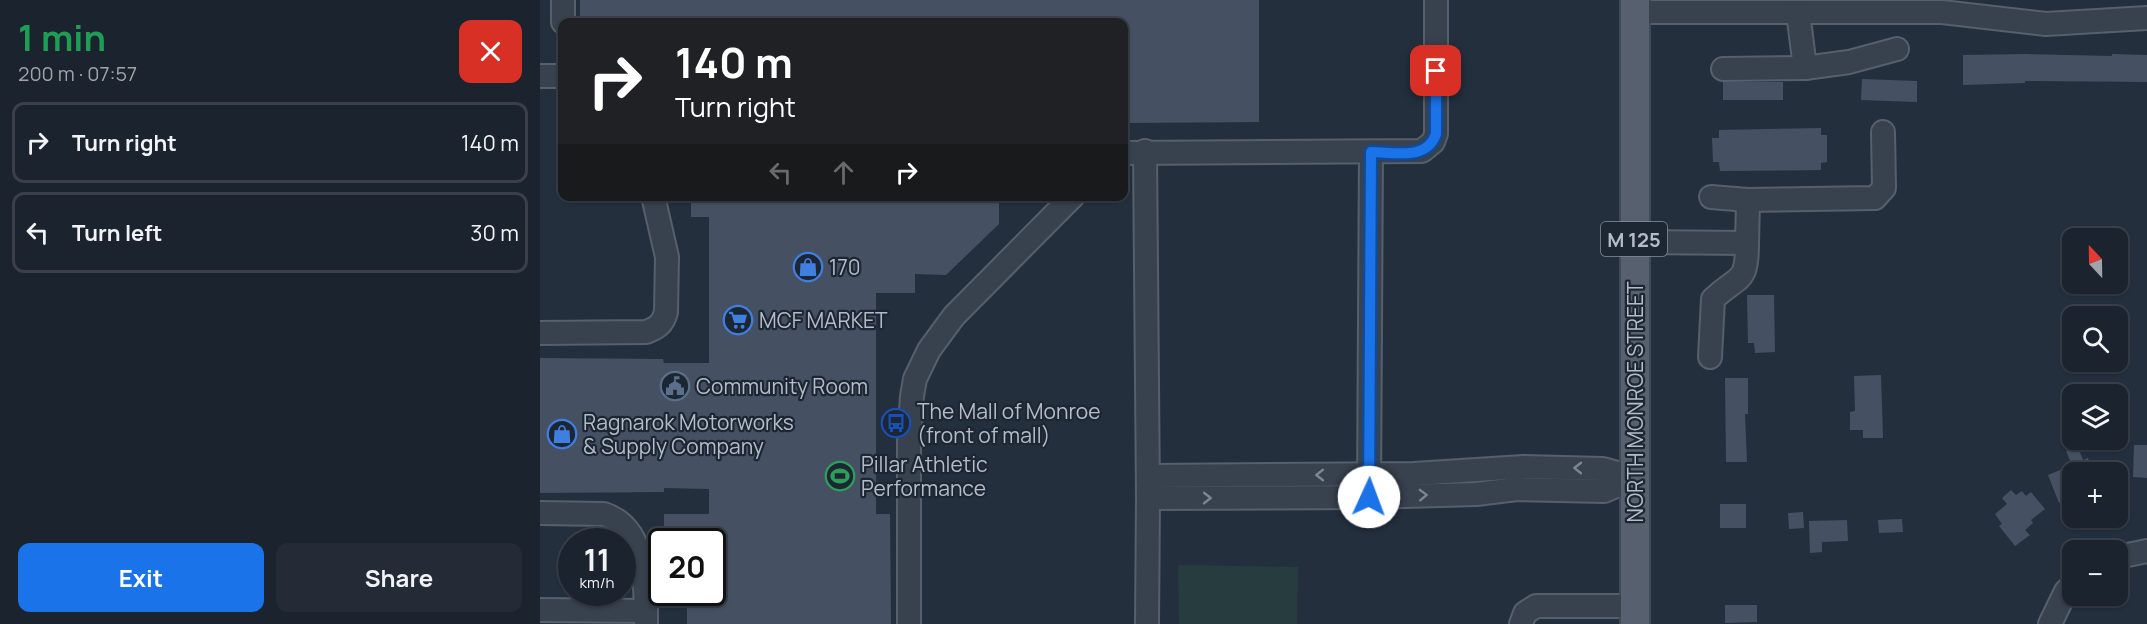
<!DOCTYPE html>
<html lang="en">
<head>
<meta charset="utf-8">
<style>
	:root { --surface:#1b232e; --page:#242b36; --text:#f1f3f6; --muted:#a0a4aa; --line:#39404a; --accent:#1a73e8 }
	body { margin:0; font-family:Manrope,sans-serif; background:var(--page); color:var(--text); height:100vh; display:flex; flex-direction:column; font-size:22px; white-space:nowrap }
	* { box-sizing:border-box; margin:0 }
	p { font-size:20px; color:var(--muted) }
	.icon { flex:none; width:33px; height:33px; fill:none; stroke:currentColor; stroke-width:2; stroke-linecap:round; stroke-linejoin:round }
	.map { position:relative; flex:1; overflow:hidden }
	.sheet { display:flex; flex-direction:column; background:var(--surface); width:540px }
	.sheet>* { flex:none }
	.banner { position:absolute; left:18px; top:18px; width:570px; height:183px; border-radius:12px; box-shadow:0 2px 4px #0004,0 0 0 2px var(--line); background:#202124; color:#fff; overflow:hidden }
	.needle { width:39px; rotate:338deg }
	.controls { position:absolute; left:1522px; top:228px; display:grid; gap:12px }
	.controls a { display:grid; place-items:center; width:66px; height:66px; border-radius:12px; background:var(--surface); box-shadow:0 2px 4px #0004,0 0 0 2px var(--line); font-size:30px }
	.speed { position:absolute; left:18px; top:528px; display:flex; gap:12px; font-size:30px; font-weight:700; text-align:center }
	.speed>* { display:grid; place-content:center; width:78px; height:78px; border-radius:50%; background:var(--surface); box-shadow:0 2px 4px #0004,0 0 0 2px var(--line); line-height:1 }
	.speed small { font-size:15px; font-weight:400 }
	.speed .limit { border:3px solid #111; border-radius:9px; background:#fff; color:#111 }
	.pin { position:absolute; display:grid; place-items:center; width:51px; height:51px; color:#fff; margin:-26px; border-radius:12px; box-shadow:0 3px 9px #0006 }
	.me { position:absolute; width:66px; margin:-33px; rotate:2deg; stroke-linejoin:round; filter:drop-shadow(0 0 4px #0008) }
	.turn { display:flex; align-items:center; gap:21px; height:126px; padding:0 18px; font-size:27px }
	.turn .icon { width:78px; height:78px; stroke-width:2.5 }
	.turn b { display:block; font-size:42px; line-height:51px }
	.lanes { display:flex; align-items:center; height:57px; padding:0 18px; background:#0003; justify-content:center; gap:30px; direction:ltr }
	.lanes .off { opacity:.35 }
	.round { display:grid; place-items:center; flex:none; width:63px; height:63px; border-radius:12px; background:var(--page) }
	.headline { display:flex; align-items:center; justify-content:space-between; height:102px; padding:0 18px }
	h1 { font-size:36px; font-weight:700; line-height:45px; color:#1e9e55 }
	.button { display:flex; gap:12px; margin-top:auto; padding:12px 18px }
	.button a { flex:1; height:69px; border-radius:12px; background:var(--accent); color:#fff; font-size:24px; font-weight:700; line-height:69px; text-align:center }
	.button a+a { background:var(--page); color:var(--text) }
	ul { padding:0; list-style:none }
	li { display:flex; align-items:center; gap:18px; height:81px; margin:0 12px 9px; padding:0 6px; border:3px solid var(--line); border-radius:12px }
	li div { flex:1 }
	li b { display:block; font-size:22px }
	li em { font-style:normal }
	main { display:flex; flex:1; min-height:0 }
	.map>svg:first-child { display:block }
</style>
</head>
<body>
<main>
<section class="sheet">
<div class="headline"><div><h1>1 min</h1><p>200 m · 07:57</p></div><a class="round" style="background:#d93025;color:#fff"><svg class="icon" aria-label="close" viewBox="0 0 24 24"><path d="M6 6l12 12M18 6L6 18"/></svg></a></div>
<ul>
<li><svg class="icon" aria-label="right" viewBox="0 0 24 24"><path d="M7 20v-9h11M14 6l5 5-5 5"/></svg><div><b>Turn right</b></div><em>140 m</em></li>
<li><svg class="icon" aria-label="left" viewBox="0 0 24 24"><path d="M17 20v-9H6M10 6l-5 5 5 5"/></svg><div><b>Turn left</b></div><em>30 m</em></li>
</ul>
<div class="button"><a>Exit</a><a>Share</a></div>
</section>
<div class="map">
<svg width="1607" height="624" viewBox="0 0 1607 624">
	<rect width="100%" height="100%" fill="#242f3e"/>
	<path fill="#263c3f" d="M638,565L758,567L757,624H639Z"/>
	<g fill="#455162">
		<path d="M40,0H719V122L584,123V22H40Z"/>
		<path d="M1485,54L1572,56V54L1607,55V82L1485,81V83L1423,85V55Z"/>
		<path d="M1322,79L1377,81V102L1321,100Z"/>
		<rect x="1183" y="82" width="60" height="18"/>
		<path d="M1281,128V135H1287V162L1281,163V170L1180,171L1179,162H1173L1172,138H1179V130Z"/>
		<path d="M151,196H459V224L406,275L375,274V293H336V514H350L351,624H147V592H172V542H124V514H169V489L124,488V492L0,493V358L123,359L124,363H169V217H151Z"/>
		<path d="M1207,295H1234L1235,352L1215,353L1214,343H1208Z"/>
		<path d="M1341,375L1343,438H1323V430H1310V412L1315,411L1314,376Z"/>
		<path d="M1185,378H1208V414H1205L1207,462H1186Z"/>
		<path d="M1594,445H1607V478L1593,477Z"/>
		<path d="M1538,447L1543,460L1548,458L1553,472H1533V498L1519,503L1508,475L1532,465L1526,451Z"/>
		<path d="M1471,490L1476,495L1482,491L1486,496L1491,492L1505,509L1491,520L1493,523L1485,530L1490,535L1475,546L1459,526L1462,524L1455,514L1467,504L1462,498Z"/>
		<rect x="1180" y="504" width="26" height="24"/>
		<path d="M1263,512L1264,528L1249,529L1248,513Z"/>
		<path d="M1362,519L1363,532L1339,533L1338,520Z"/>
		<path d="M1307,520L1308,541L1282,542V552L1270,553L1269,521Z"/>
		<path d="M1185,605H1217V622L1185,623Z"/>
	</g>
	<g fill="none" stroke-linecap="round" stroke-linejoin="round">
		<g stroke="#565f6c" stroke-width="26">
			<g id="minor">
				<path d="M1095,12H1402L1506,24L1607,18"/>
				<path d="M1258,12L1265,68L1309,62L1357,49"/>
				<path d="M23,22V0"/>
				<path d="M1183,69L1265,68"/>
				<path d="M0,76H22"/>
				<path d="M605,151L608,498L607,624"/>
				<path d="M584,153L882,151L893,142L896,134V0"/>
				<path d="M1171,197L1208,200L1335,198L1344,188L1343,132"/>
				<path d="M1094,242L1207,243L1208,200"/>
				<path d="M0,333L106,332C117,328 123,324 126,312L127,257L113,196"/>
				<path d="M1170,357L1173,299C1200,274 1207,284 1207,243"/>
				<path d="M608,476L874,474L983,467L1063,469L1095,478"/>
				<path d="M829,489L831,152"/>
				<path d="M608,498L829,497L936,494L977,489L1064,491L1095,478"/>
				<path d="M0,513L64,514C107,528 106,587 106,624"/>
				<path d="M1578,557L1607,551"/>
				<path d="M0,610L106,611"/>
				<path d="M369,624V441L372,396L375,379L389,350L414,316L533,196"/>
				<path d="M981,624L985,613L996,606H1095"/>
				<path d="M1510,624L1526,591L1533,585"/>
			</g>
		</g>
		<g stroke="#414a57" stroke-width="32">
			<path id="major" d="M1095,624V0"/>
		</g>
		<use href="#minor" stroke="#38414e" stroke-width="22"/>
		<use href="#major" stroke="#56606e" stroke-width="28"/>
	</g>
	<defs><path id="oneway-chevron" d="M-2-3.5L2.5 0L-2 3.5" fill="none" stroke-width="1.6" stroke-linecap="round" stroke-linejoin="round" transform="scale(1.5)"/></defs>
	<g stroke="#7c8592">
		<use href="#oneway-chevron" transform="translate(1038 468) rotate(-179)"/>
		<use href="#oneway-chevron" transform="translate(780 475) rotate(180)"/>
		<use href="#oneway-chevron" transform="translate(883 495) rotate(-2)"/>
		<use href="#oneway-chevron" transform="translate(667 498)"/>
	</g>
	<g fill="none" stroke-linecap="round" stroke-linejoin="round">
		<g stroke="#114b97" stroke-width="15">
			<path id="route" d="M829,497L831,152C854,152 887,161 896,134V71"/>
		</g>
		<use href="#route" stroke="#1a73e8" stroke-width="10"/>
	</g>
	<defs>
		<g id="shop-ring" transform="scale(1.5)"><circle r="9.5" fill="#1d2633" stroke="#3f7fe0" stroke-width="1.5"/><path d="M-5-2.5h2.3a2.7 3.5 0 0 1 5.4 0H5L5.5 6h-11ZM-1.5-2.5h3a1.5 2.3 0 0 0-3 0Z" fill="#3f7fe0"/></g>
		<g id="supermarket-ring" transform="scale(1.5)"><circle r="9.5" fill="#1d2633" stroke="#3f7fe0" stroke-width="1.5"/><path d="M-6-5.5h2.5l.6 2H6L4.5 2H-2.5L-4.4-4H-6ZM-1.5 3.2a1.3 1.3 0 1 0 .1 0ZM3 3.2a1.3 1.3 0 1 0 .1 0Z" fill="#3f7fe0"/></g>
		<g id="civic-ring" transform="scale(1.5)"><circle r="9.5" fill="#1d2633" stroke="#5c6f8a" stroke-width="1.5"/><path d="M-.6-6.5H3V-4.5H.6V-3L4-1V1h2V6H-6V1h2V-1L-.6-3ZM-1.2 2.5V6h2.4V2.5Z" fill="#5c6f8a"/></g>
		<g id="bus-ring" transform="scale(1.5)"><circle r="9.5" fill="#1d2633" stroke="#1a4fb4" stroke-width="1.5"/><path d="M-5-6H5V4H4V6H2V4H-2V6H-4V4H-5ZM-3.5-4V0h7V-4ZM-3.5 1.2v1.5H-2V1.2ZM2 1.2v1.5H3.5V1.2Z" fill="#1a4fb4"/></g>
		<g id="stadium-ring" transform="scale(1.5)"><circle r="9.5" fill="#1d2633" stroke="#2e9e5b" stroke-width="1.5"/><path d="M0-5a6.5 5 0 1 0 0 10a6.5 5 0 1 0 0-10ZM-3.5-1.8h7v3.6h-7Z" fill="#2e9e5b"/></g>
	</defs>
	<g fill-rule="evenodd">
		<use href="#shop-ring" x="268" y="267"/>
		<use href="#supermarket-ring" x="198" y="320"/>
		<use href="#civic-ring" x="135" y="386"/>
		<use href="#bus-ring" x="356" y="423"/>
		<use href="#shop-ring" x="22" y="434"/>
		<use href="#stadium-ring" x="300" y="476"/>
	</g>
	<g text-anchor="middle" dominant-baseline="central" stroke-width="4.5" stroke-linejoin="round" paint-order="stroke">
		<rect fill="#1d2633" stroke="#878f9c" stroke-width="1.5" x="1061" y="222" width="66" height="34" rx="4.5"/>
		<g font-size="20" font-weight="bold" fill="#b4bcc9">
			<text x="1094" y="239">M 125</text>
		</g>
		<g font-size="21" fill="#b4bcc9" stroke="#1d2633" text-anchor="start">
			<text x="289" y="267">170</text>
			<text x="219" y="320">MCF MARKET</text>
			<text x="156" y="386">Community Room</text>
			<text x="377" y="411">The Mall of Monroe<tspan x="377" dy="24">(front of mall)</tspan></text>
			<text x="43" y="422">Ragnarok Motorworks<tspan x="43" dy="24">&amp; Supply Company</tspan></text>
			<text x="321" y="464">Pillar Athletic<tspan x="321" dy="24">Performance</tspan></text>
		</g>
		<g font-size="21" fill="#b4bcc9" stroke="#1d2633">
			<text transform="translate(1095 402) rotate(-90)">NORTH MONROE STREET</text>
		</g>
	</g>
</svg>
<div class="controls">
<a><svg class="needle" viewBox="-14 -14 28 28"><path d="M0-13l5 13h-10z" fill="#e53935"/><path d="M0 13l5-13h-10z" fill="#a0a4aa"/></svg></a>
<a><svg class="icon" aria-label="search" viewBox="0 0 24 24"><circle cx="10" cy="10" r="6"/><path d="M15 15l6 6"/></svg></a>
<a><svg class="icon" aria-label="layers" viewBox="0 0 24 24"><path d="M12 4l9 5-9 5-9-5zM3 14l9 5 9-5"/></svg></a>
<a>+</a>
<a>−</a>
</div>
<div class="speed"><div>11<small>km/h</small></div><div class="limit">20</div></div>
<div class="pin" style="left:896px;top:71px;background:#d93025"><svg class="icon" aria-label="arrive" viewBox="0 0 24 24"><path d="M6 21V4h12l-3 4 3 4H6"/></svg></div>
<svg class="me" style="left:829px;top:497px" viewBox="-20 -20 40 40"><circle r="19" fill="#fff"/><path d="M0-13L10 11 0 6-10 11z" fill="#1a73e8"/></svg>
<div class="banner">
<div class="turn"><svg class="icon" aria-label="right" viewBox="0 0 24 24"><path d="M7 20v-9h11M14 6l5 5-5 5"/></svg><div><b>140 m</b>Turn right</div></div>
<div class="lanes"><svg class="icon off" aria-label="left" viewBox="0 0 24 24"><path d="M17 20v-9H6M10 6l-5 5 5 5"/></svg><svg class="icon off" aria-label="ahead" viewBox="0 0 24 24"><path d="M12 20V5M6 11l6-6 6 6"/></svg><svg class="icon" aria-label="right" viewBox="0 0 24 24"><path d="M7 20v-9h11M14 6l5 5-5 5"/></svg></div>
</div>
</div>
</main>
</body>
</html>
